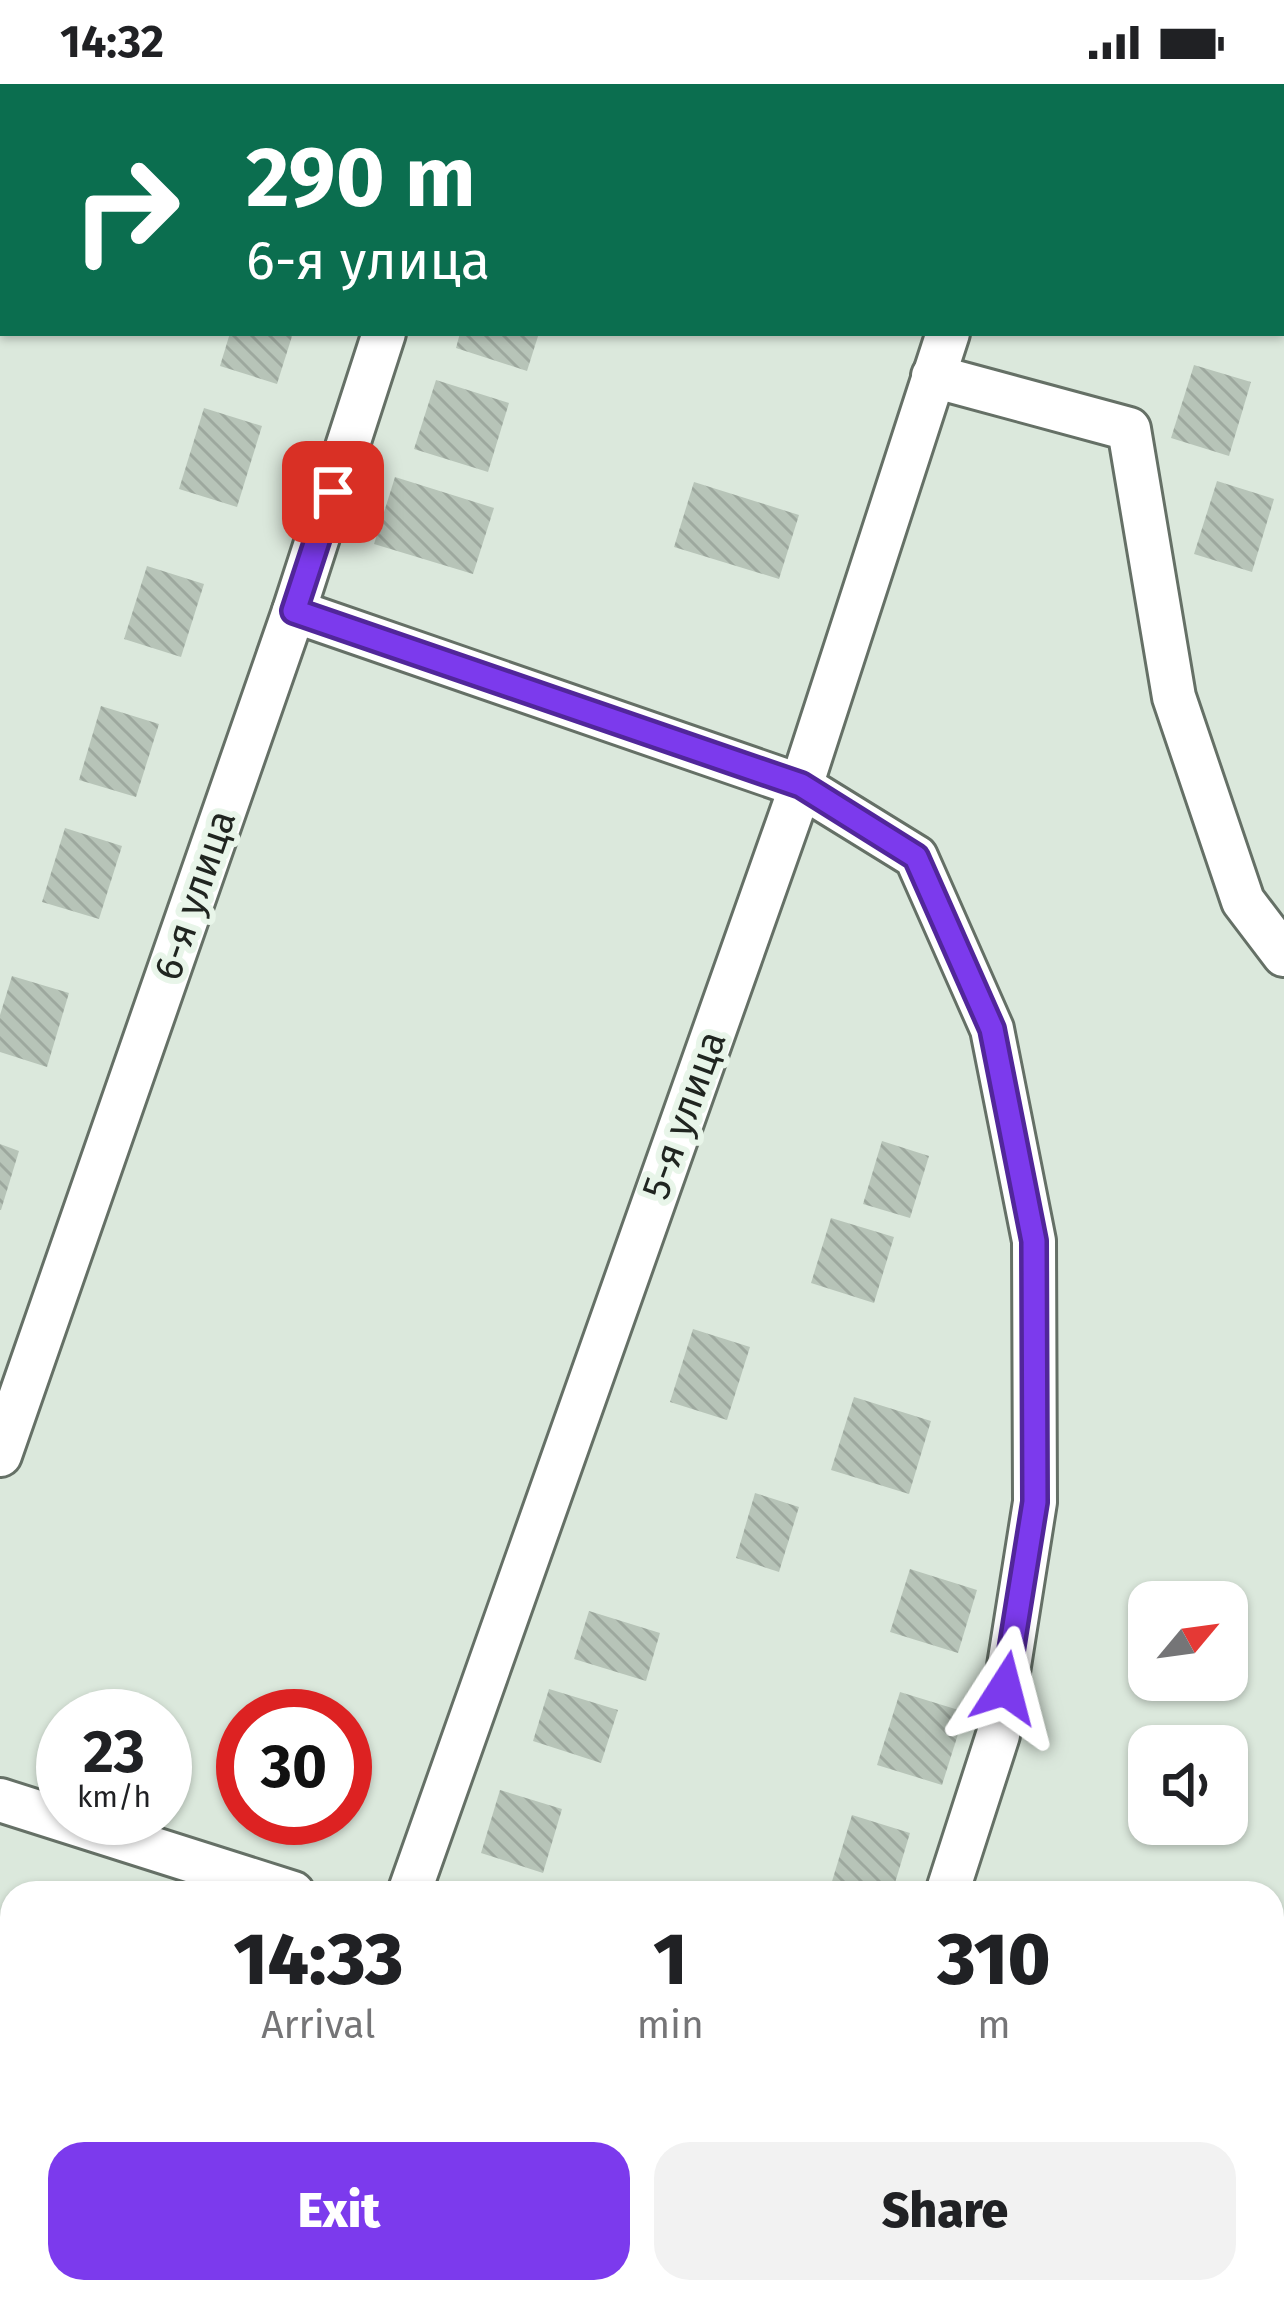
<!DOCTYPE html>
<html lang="en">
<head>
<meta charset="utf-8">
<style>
	:root { --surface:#fff; --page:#f2f2f2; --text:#202124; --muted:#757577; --accent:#7c3aed }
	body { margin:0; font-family:"Fira Sans",sans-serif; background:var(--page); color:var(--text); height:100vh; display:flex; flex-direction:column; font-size:45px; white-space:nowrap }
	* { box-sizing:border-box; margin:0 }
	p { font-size:39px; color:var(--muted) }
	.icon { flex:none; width:66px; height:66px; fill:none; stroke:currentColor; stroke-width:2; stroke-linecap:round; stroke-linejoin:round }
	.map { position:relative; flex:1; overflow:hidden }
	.side { position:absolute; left:0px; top:1797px; width:1284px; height:423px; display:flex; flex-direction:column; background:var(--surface); border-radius:36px 36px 0 0; box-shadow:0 3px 9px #0004 }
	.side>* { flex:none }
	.hud { position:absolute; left:0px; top:0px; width:1284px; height:252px; box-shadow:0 3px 9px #0004; background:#0b6e4f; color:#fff; overflow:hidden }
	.needle { width:78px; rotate:61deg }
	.controls { position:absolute; left:1128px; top:1497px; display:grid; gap:24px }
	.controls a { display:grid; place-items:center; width:120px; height:120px; border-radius:24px; background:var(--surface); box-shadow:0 3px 9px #0004; font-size:60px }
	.speed { position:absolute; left:36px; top:1605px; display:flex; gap:24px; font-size:60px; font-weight:700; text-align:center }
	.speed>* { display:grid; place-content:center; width:156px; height:156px; border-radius:50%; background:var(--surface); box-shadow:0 3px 9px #0004; line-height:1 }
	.speed small { font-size:30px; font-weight:400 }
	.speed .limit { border:18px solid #d22; background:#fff; color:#111 }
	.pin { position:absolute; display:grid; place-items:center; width:102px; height:102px; color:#fff; margin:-51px; border-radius:24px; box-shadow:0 6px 18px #0006 }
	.me { position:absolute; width:132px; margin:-66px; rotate:9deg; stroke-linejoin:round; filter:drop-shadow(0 0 9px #0008) }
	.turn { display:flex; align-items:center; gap:42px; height:252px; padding:0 48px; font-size:54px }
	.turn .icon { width:156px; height:156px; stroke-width:2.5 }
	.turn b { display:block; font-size:84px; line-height:102px }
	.eta { display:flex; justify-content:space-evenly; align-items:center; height:204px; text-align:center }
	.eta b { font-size:72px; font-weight:800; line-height:84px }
	.button { display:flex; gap:24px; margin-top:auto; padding:24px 48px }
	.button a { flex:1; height:138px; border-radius:36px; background:var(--accent); color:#fff; font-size:48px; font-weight:800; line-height:138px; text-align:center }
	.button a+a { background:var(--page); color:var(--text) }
	.status { display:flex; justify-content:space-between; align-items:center; height:84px; padding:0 60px; background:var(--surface); direction:ltr }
	.status svg { height:33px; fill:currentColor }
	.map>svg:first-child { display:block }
</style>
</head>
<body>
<div class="status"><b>14:32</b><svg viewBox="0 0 49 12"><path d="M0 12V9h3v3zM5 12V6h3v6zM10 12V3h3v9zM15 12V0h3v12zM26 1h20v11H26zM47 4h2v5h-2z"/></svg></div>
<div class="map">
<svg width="1284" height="2218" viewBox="0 0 1284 2218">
	<defs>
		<pattern id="building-back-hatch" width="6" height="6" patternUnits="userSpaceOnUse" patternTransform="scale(3)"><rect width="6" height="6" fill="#b7c4b8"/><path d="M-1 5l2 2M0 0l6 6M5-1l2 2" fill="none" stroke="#9da89e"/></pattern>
	</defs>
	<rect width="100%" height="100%" fill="#dbe8dc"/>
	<g fill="url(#building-back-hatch)">
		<path d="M230,249H293L277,300L220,282Z"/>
		<path d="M460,249H539L527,287L456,264Z"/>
		<path d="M1194,281L1251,298L1229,372L1171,354Z"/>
		<path d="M436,296L509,319L488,388L414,365Z"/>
		<path d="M204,324L262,342L237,423L179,405Z"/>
		<path d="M395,393L494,424L473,490L374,460Z"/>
		<path d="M1217,397L1274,415L1252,488L1194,470Z"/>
		<path d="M694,398L799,431L779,495L674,463Z"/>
		<path d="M147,482L204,500L181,573L124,555Z"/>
		<path d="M101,622L159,640L136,713L79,696Z"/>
		<path d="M65,744L122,762L99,835L42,818Z"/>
		<path d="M12,892L69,909L47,983L0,968V931Z"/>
		<path d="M882,1057L929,1072L910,1134L863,1120Z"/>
		<path d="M0,1060L19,1067L1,1126H0Z"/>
		<path d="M831,1134L894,1153L874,1219L811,1199Z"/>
		<path d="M693,1245L750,1263L727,1336L670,1318Z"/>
		<path d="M854,1313L931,1337L909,1410L831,1386Z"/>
		<path d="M755,1409L799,1423L779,1488L736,1474Z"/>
		<path d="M910,1485L977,1506L958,1569L890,1548Z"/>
		<path d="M589,1527L660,1549L646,1597L574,1575Z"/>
		<path d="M549,1605L618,1626L601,1679L533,1657Z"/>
		<path d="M900,1608L965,1628L942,1701L877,1681Z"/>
		<path d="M500,1706L562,1725L543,1789L481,1769Z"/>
		<path d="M852,1731L910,1749L892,1809H845L830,1804Z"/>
	</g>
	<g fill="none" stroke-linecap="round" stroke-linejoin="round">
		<g stroke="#657066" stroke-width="48">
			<g id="street">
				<path d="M717,0L725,3"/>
				<path d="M463,3L464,0"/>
				<path d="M1033,3L1034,0"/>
				<path d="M933,292L1129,345L1174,613L1243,817L1284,871"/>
				<path d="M294,527L801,702L916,773L992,945L1034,1157L1035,1418L998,1651L947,1809"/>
				<path d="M0,1371L294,527L384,249"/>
				<path d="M0,1716L293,1809"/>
				<path d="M409,1809L801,702L948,249"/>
				<path d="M1284,1868L1279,1990L1284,2017"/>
				<path d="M1192,2208L1193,2218"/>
				<path d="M263,2218L267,2208"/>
				<path d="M807,2218L811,2208"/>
			</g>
		</g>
		<use href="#street" stroke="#fff" stroke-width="42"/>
	</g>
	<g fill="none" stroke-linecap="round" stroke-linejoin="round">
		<g stroke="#51269a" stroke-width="30">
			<path id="route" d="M333,408L294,527L801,701L916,773L992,945L1034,1157L1035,1418L1005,1604"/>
		</g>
		<use href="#route" stroke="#7c3aed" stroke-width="21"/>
	</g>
	<g text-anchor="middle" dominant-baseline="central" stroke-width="12" stroke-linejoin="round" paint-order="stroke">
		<g font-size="39" fill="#202520" stroke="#e8f5e9">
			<text transform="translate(195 811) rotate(-71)">6-я улица</text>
			<text transform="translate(684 1031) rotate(-70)">5-я улица</text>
		</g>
	</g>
</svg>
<div class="controls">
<a><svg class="needle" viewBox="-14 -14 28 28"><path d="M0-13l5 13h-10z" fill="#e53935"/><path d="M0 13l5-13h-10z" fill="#757577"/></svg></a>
<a><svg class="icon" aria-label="sound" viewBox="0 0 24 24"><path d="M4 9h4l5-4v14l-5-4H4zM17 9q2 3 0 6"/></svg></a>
</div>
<div class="speed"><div>23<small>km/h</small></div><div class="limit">30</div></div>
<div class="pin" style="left:333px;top:408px;background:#d93025"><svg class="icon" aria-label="arrive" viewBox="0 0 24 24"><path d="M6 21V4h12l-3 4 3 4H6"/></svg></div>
<svg class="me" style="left:1005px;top:1604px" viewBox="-20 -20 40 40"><path d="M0-17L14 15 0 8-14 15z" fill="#7c3aed" stroke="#fff" stroke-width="4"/></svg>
<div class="hud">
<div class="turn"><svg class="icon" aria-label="right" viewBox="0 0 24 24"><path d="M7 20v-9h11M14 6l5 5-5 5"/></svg><div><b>290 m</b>6-я улица</div></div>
</div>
<section class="side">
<div class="eta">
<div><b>14:33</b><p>Arrival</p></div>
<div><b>1</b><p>min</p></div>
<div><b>310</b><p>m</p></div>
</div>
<div class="button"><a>Exit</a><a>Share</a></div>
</section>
</div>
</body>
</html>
